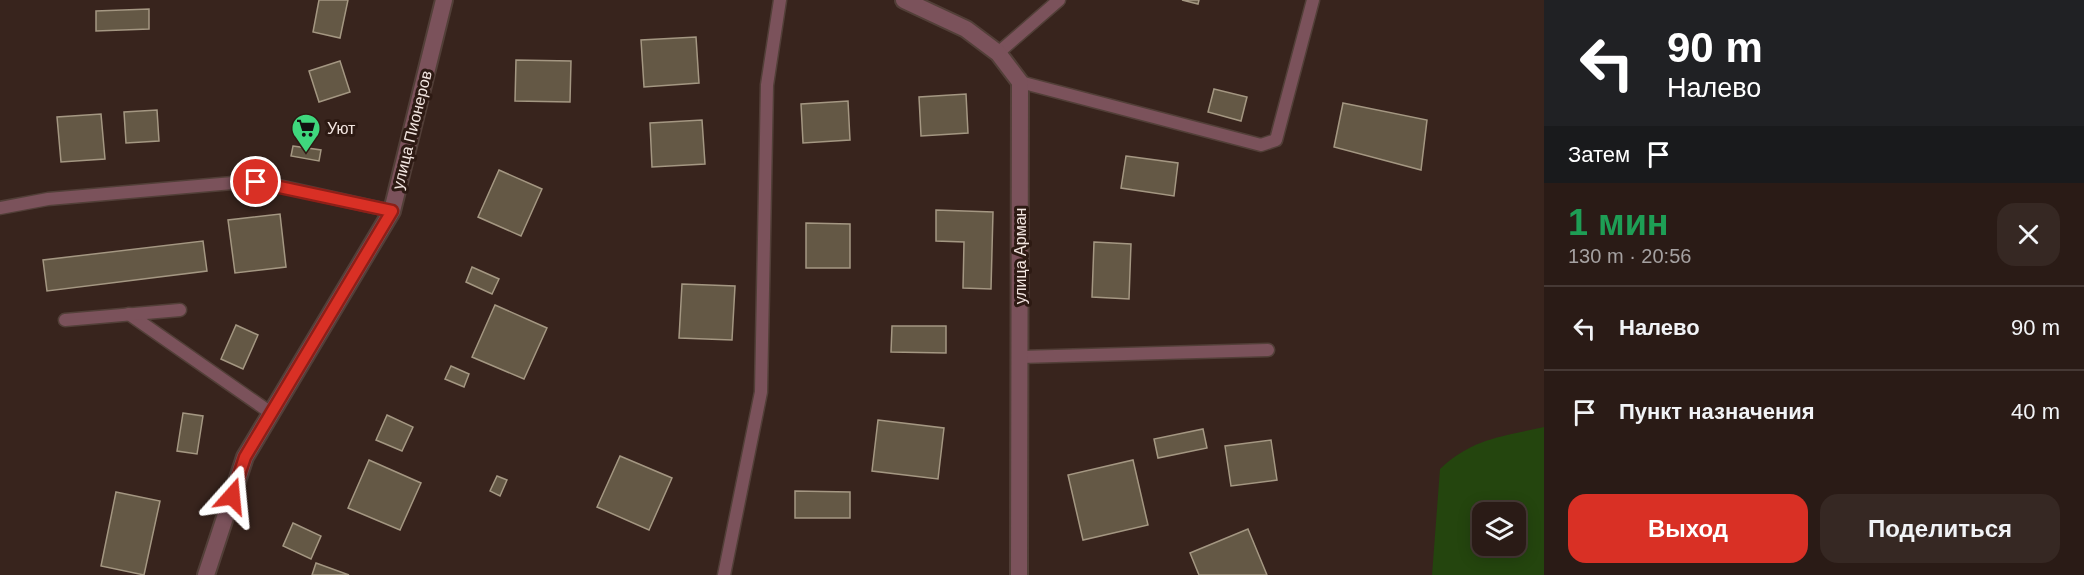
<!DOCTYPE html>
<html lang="ru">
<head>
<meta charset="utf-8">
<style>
	:root { --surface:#2a1b16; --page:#362823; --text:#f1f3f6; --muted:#a5a1a1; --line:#463935; --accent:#d93025 }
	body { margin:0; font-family:Helvetica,sans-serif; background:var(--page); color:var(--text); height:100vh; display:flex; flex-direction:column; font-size:22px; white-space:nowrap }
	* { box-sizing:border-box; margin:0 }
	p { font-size:20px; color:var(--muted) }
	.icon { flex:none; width:33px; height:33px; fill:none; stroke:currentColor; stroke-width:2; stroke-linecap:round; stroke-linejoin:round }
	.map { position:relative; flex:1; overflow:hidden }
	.sheet { display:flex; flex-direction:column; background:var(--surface); width:540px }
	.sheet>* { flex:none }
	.hud { background:#202124; color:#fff; overflow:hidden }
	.controls { position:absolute; left:1472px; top:502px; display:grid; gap:12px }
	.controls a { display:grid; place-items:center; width:54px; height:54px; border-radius:12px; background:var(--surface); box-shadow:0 3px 15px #0003,0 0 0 2px var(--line); font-size:30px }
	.pin { position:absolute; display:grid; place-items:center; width:51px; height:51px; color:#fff; margin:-26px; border:3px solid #fff; border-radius:50%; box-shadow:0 2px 6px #0007 }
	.me { position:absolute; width:66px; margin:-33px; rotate:18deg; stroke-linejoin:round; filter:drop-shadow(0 0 4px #0008) }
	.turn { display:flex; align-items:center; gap:21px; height:126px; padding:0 24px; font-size:27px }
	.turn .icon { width:78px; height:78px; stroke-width:2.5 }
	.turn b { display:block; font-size:42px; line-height:51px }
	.then { display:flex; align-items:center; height:57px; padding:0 24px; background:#0003; gap:12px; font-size:22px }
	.round { display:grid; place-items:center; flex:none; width:63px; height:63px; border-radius:18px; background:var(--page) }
	.summary { display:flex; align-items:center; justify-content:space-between; height:102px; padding:0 24px }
	h1 { font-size:36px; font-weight:800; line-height:45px; color:#1e9e55 }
	.action { display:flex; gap:12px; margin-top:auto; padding:12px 24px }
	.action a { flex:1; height:69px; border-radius:18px; background:var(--accent); color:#fff; font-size:24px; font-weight:800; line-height:69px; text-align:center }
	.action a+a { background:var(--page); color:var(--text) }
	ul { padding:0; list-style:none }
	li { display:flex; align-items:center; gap:18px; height:84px; padding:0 24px; border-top:2px solid var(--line) }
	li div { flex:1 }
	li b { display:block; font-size:22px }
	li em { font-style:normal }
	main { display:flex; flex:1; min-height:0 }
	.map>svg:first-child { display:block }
</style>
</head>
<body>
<main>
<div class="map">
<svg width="1544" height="575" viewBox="0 0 1544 575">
	<rect width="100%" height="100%" fill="#38241d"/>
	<path fill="#24450e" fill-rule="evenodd" d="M1544,427V575H1432L1440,469C1473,438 1501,437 1544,427ZM1482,513H1515V546H1482Z"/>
	<g fill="#645845" stroke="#a49782" stroke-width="1.5">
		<path d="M319,0H348L340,38L313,32Z"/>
		<path d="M1182,0H1199L1198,4Z"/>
		<path d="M149,9V29L96,31V11Z"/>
		<path d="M696,37L699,83L644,87L641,40Z"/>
		<path d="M516,60L571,61L570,102L515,101Z"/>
		<path d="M340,61L350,92L319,102L309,71Z"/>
		<path d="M1214,89L1247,97L1241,121L1208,112Z"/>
		<path d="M966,94L968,133L921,136L919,97Z"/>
		<path d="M848,101L850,140L803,143L801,104Z"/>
		<path d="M1343,103L1427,120L1421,170L1334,147Z"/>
		<path d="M157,110L159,141L126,143L124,112Z"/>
		<path d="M101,114L105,159L61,162L57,117Z"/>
		<path d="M702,120L705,164L652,167L650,123Z"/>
		<path d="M293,146L321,150L319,161L291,156Z"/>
		<path d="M1126,156L1178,163L1174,196L1121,188Z"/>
		<path d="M499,170L542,189L521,236L478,217Z"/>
		<path d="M936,210L993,212L991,289L963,288L964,242L936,241Z"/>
		<path d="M280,214L286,267L235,273L228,220Z"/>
		<path d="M806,223L850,224V268H806Z"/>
		<path d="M203,241L207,271L47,291L43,260Z"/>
		<path d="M1094,242L1131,244L1129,299L1092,297Z"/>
		<path d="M472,267L499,279L492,294L466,282Z"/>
		<path d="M682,284L735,286L732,340L679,338Z"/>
		<path d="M495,305L547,328L524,379L472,357Z"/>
		<path d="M236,325L258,335L243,369L221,359Z"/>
		<path d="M892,326H946V353L891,352Z"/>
		<path d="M451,366L469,374L464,387L445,379Z"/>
		<path d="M183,413L203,416L197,454L177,451Z"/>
		<path d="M387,415L413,427L402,451L376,440Z"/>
		<path d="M878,420L944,428L938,479L872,471Z"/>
		<path d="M1203,429L1207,448L1158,458L1154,439Z"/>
		<path d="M1271,440L1277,480L1231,486L1225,446Z"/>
		<path d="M620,456L672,478L649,530L597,507Z"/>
		<path d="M369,460L421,483L400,530L348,508Z"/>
		<path d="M1133,460L1148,525L1083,540L1068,475Z"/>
		<path d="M497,476L507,480L500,496L490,491Z"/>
		<path d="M795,491L850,492V518H795Z"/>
		<path d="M116,492L160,501L144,575L101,566Z"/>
		<path d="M293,523L321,536L311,559L283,546Z"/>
		<path d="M1248,529L1267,575H1199L1190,553Z"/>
		<path d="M316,563L349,575H312Z"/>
	</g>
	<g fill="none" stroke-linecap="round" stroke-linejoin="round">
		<g stroke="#523f38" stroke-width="15">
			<g id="service">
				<path d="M998,53L1059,0"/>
				<path d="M1020,82L1261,145L1276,140L1313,0"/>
				<path d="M0,208L48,199L256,181L392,211"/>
				<path d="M129,314L271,413"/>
				<path d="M65,320L180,310"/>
				<path d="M1020,357L1268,350"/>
				<path d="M724,575L761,392L767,85L780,0"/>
			</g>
		</g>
		<g stroke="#523f38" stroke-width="20">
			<g id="minor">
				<path d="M904,0L966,29L998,53L1020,82L1019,575"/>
				<path d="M206,575L245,457L392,211L444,0"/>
			</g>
		</g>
		<use href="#service" stroke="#7b525b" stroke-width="12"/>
		<use href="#minor" stroke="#7b525b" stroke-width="16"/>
	</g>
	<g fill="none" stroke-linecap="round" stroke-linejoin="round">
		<g stroke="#8d1f18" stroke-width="15">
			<path id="route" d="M232,496L245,457L392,211L256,182"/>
		</g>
		<use href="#route" stroke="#d93025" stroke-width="10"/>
	</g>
	<defs>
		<g id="supermarket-pin" transform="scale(1.5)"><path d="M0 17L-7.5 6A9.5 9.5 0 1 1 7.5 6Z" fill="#3fd77d" stroke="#2d1a13"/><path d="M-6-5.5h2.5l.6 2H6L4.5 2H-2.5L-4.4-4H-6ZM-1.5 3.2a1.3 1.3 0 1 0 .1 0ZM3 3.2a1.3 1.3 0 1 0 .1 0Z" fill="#111"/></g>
	</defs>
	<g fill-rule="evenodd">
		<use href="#supermarket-pin" x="306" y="128"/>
	</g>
	<g text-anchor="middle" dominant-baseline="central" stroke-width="6" stroke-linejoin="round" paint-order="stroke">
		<g font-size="16" fill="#f2e5e0" stroke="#2d1a13" text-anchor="start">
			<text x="327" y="128">Уют</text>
		</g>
		<g font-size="16" fill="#f2e5e0" stroke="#2d1a13">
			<text transform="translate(412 130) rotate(-76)">улица Пионеров</text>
			<text transform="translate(1020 256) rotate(-90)">улица Арман</text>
		</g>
	</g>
</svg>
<div class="controls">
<a><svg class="icon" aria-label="layers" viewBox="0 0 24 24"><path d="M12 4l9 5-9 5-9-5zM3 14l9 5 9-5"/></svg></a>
</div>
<div class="pin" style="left:256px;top:182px;background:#d93025"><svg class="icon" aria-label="arrive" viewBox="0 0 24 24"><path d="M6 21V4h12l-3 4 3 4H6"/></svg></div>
<svg class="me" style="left:232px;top:496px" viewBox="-20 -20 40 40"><path d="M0-17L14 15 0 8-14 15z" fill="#d93025" stroke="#fff" stroke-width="4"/></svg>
</div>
<section class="sheet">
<div class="hud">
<div class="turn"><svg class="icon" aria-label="left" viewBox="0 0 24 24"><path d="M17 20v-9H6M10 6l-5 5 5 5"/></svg><div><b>90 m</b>Налево</div></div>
<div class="then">Затем<svg class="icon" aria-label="arrive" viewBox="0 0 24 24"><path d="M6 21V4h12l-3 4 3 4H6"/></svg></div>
</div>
<div class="summary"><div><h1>1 мин</h1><p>130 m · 20:56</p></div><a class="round"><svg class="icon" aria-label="close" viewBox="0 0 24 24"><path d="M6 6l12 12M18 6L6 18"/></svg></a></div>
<ul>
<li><svg class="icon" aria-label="left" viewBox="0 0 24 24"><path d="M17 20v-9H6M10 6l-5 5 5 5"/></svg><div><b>Налево</b></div><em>90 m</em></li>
<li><svg class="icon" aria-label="arrive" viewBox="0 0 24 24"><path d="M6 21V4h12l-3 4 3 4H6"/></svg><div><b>Пункт назначения</b></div><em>40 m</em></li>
</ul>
<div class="action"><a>Выход</a><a>Поделиться</a></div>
</section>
</main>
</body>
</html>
